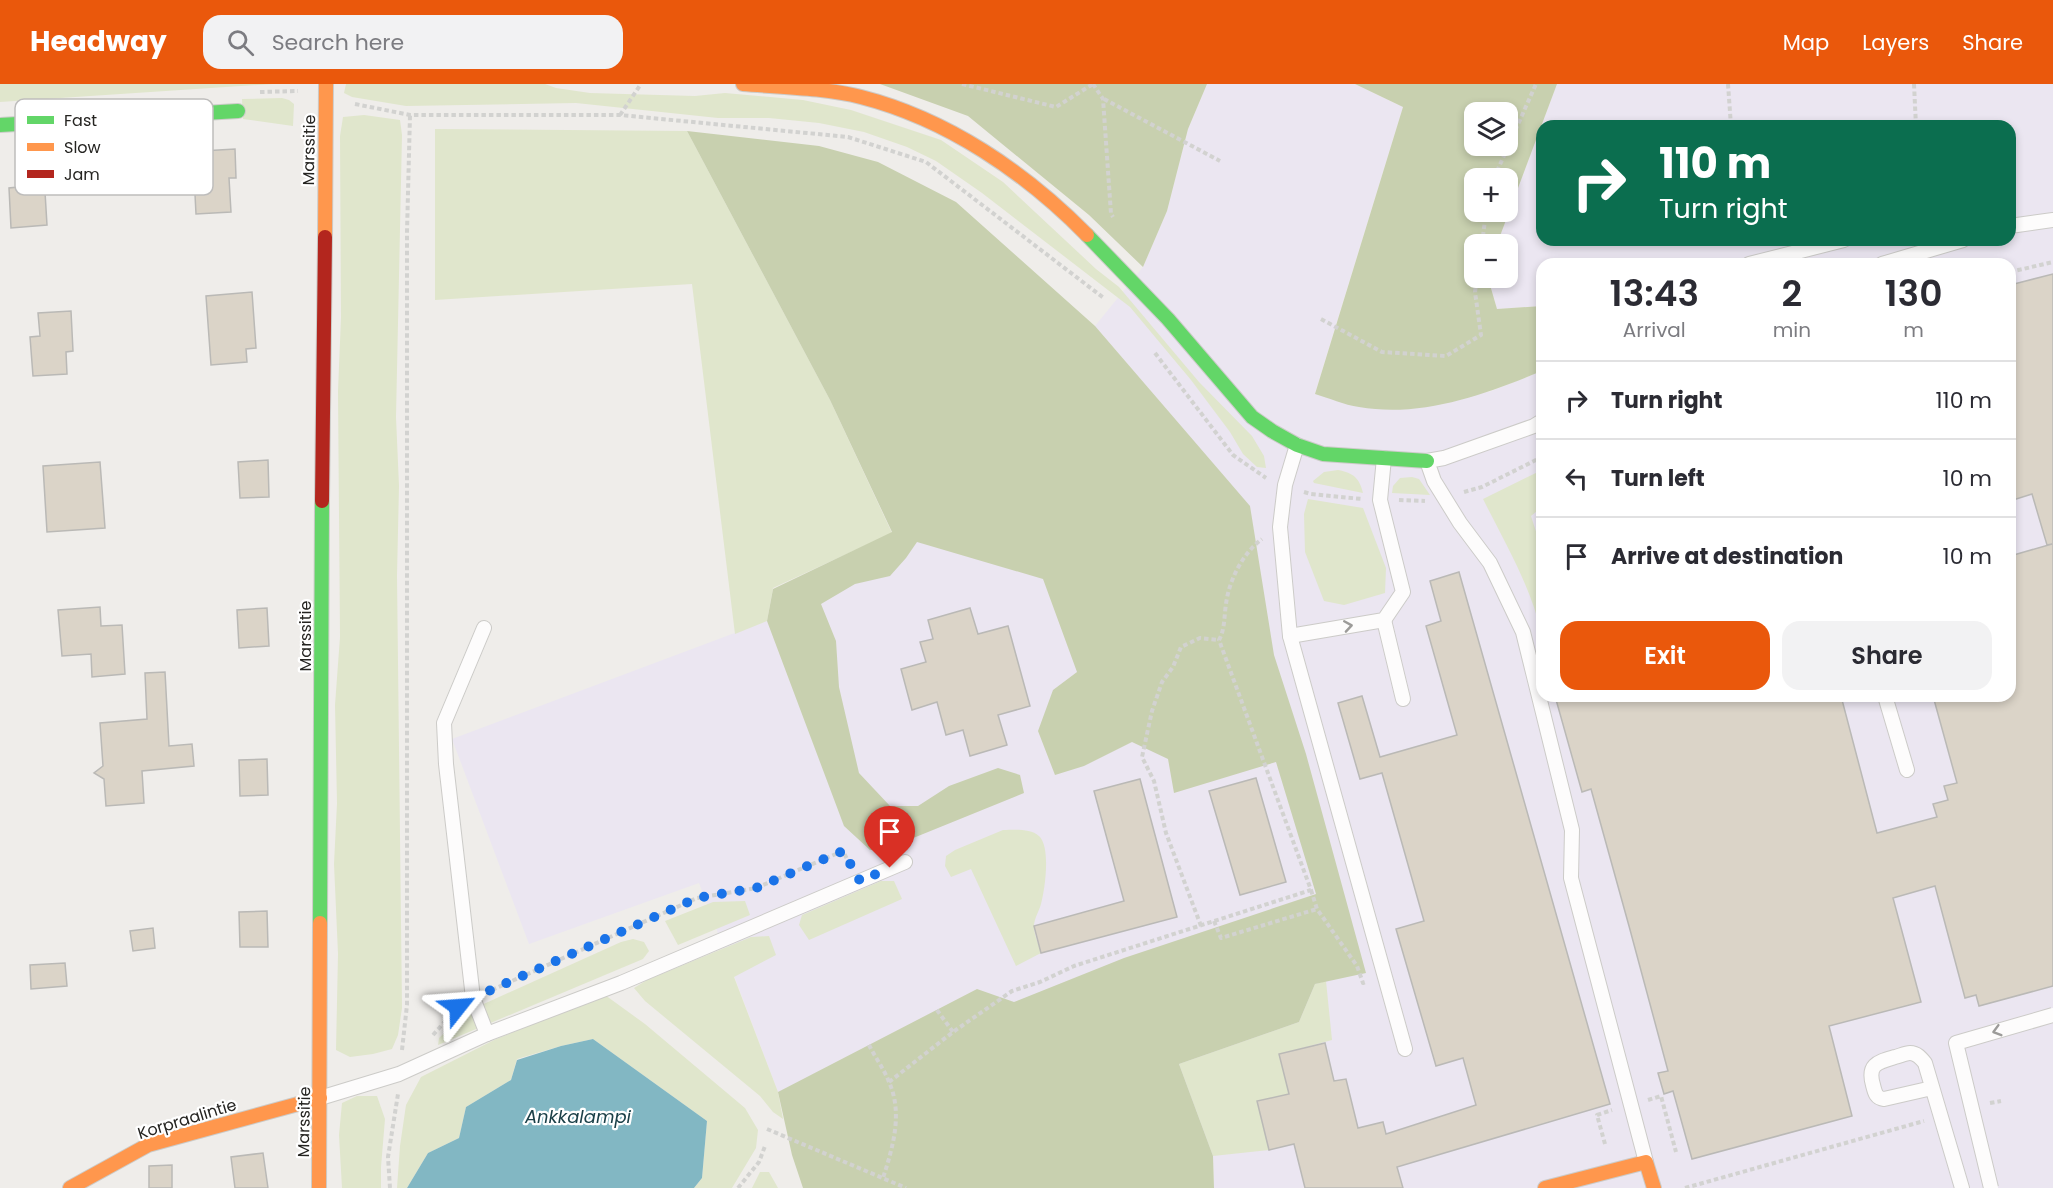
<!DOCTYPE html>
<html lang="en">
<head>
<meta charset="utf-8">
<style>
	:root { --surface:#fff; --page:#f2f2f3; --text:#2b2b33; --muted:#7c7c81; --line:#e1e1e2; --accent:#ea580c }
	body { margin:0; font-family:Poppins,sans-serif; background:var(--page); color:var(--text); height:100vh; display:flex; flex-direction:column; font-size:22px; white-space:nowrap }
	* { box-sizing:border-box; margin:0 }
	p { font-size:20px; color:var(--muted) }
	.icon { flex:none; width:33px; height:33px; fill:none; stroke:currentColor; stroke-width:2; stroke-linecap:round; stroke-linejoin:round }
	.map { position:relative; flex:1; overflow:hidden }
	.drawer { position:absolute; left:1536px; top:174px; width:480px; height:444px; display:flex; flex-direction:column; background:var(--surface); border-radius:18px; box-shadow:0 3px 9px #0003 }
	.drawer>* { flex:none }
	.top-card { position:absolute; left:1536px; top:36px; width:480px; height:126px; border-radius:18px; box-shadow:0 3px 9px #0003; background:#0b6e4f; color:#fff; overflow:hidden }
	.controls { position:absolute; left:1464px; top:18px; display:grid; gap:12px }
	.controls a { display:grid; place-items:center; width:54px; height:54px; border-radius:12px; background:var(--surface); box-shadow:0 3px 9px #0003; font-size:30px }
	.pin { position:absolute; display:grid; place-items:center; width:51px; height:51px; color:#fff; margin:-62px -26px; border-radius:50% 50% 50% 0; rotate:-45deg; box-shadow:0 0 6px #0007 }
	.pin .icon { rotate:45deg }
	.me { position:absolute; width:66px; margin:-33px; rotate:62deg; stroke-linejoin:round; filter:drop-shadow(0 0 4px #0008) }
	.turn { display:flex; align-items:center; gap:21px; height:126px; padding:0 24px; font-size:27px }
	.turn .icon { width:78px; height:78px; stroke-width:2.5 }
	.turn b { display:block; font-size:42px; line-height:51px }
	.eta { display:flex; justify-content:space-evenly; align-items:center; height:102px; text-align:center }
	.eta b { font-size:36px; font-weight:600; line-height:42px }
	.action { display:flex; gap:12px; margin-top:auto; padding:12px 24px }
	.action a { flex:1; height:69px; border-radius:18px; background:var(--accent); color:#fff; font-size:24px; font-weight:600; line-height:69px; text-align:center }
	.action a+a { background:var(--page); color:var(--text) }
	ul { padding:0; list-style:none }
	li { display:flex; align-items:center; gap:18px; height:78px; padding:0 24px; border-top:2px solid var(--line) }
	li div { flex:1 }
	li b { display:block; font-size:22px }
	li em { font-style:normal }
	header { display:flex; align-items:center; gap:36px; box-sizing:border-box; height:84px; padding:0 30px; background:var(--accent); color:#fff }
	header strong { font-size:28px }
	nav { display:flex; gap:33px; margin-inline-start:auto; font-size:21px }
	.search { width:420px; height:54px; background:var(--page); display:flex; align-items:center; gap:15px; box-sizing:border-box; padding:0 21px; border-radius:18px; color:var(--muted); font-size:22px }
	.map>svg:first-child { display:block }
</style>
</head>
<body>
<header>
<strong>Headway</strong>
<div class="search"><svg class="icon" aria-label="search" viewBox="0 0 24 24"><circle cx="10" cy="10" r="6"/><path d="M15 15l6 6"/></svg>Search here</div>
<nav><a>Map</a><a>Layers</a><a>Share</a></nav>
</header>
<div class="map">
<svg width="2053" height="1104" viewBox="0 0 2053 1104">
	<rect width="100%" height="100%" fill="#efedea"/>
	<path fill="#ebe6f1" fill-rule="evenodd" d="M1207,0H1355L1403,23L1315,309L1489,308L1542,287V612H2010V180H1542V222L1497,225L1488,194H1508V160H1497L1557,0H2053V1104H1214L1213,1072L899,1075L778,1008L699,799L529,860L452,655L767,537L892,449L1249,422L1095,242L1143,183L1167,127L1188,45ZM1542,42H2010V156H1542Z"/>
	<g fill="#e0e6cc">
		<path d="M0,0H273L0,18Z"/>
		<path d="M346,0H545L556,4L590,9L695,12L725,9L803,16L851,26L941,56L1003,98L1096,185L1119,203L1199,298L1252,352L1264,372L1266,384L1257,383L1243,370L1230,348L1191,296L1130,223L982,109L936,77L907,63L864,48L819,39L769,34H718L576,19L406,22L352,13L344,9Z"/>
		<path d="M282,14L289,16L294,20L293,42L243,35L242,15Z"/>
		<path d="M364,31L400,36L402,51L396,333L399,402L397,492L402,924L398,951L392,965L373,970L350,973L336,966L338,870L334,780L337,719L335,621L340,553L338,307L341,233L340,52L343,33Z"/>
		<path d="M435,45L687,47L830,316L892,449L773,504L767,537L735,550L692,200L435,216Z"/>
		<path d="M1338,386C1354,389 1359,394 1363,409L1314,399L1313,397L1324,388Z"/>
		<path d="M1542,386V423L1531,432L1542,466V552C1532,504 1505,459 1483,415Z"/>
		<path d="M1412,393L1419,395L1430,411L1392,409L1393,402L1400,394Z"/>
		<path d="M1308,415L1363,424L1386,484L1385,509L1344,521L1324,517L1305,468L1304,430Z"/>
		<path d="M1003,746C1014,746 1030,744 1039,752C1051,763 1045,805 1041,820C1039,827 1034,835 1034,842C1034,851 1039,861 1041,869L1016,882L971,785L951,793L945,782L946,772L955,766Z"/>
		<path d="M881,797H894L902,815L809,856L799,841L802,831Z"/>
		<path d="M745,817L750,831L678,861L665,837L713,818Z"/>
		<path d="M769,852L776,871L734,893L778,1008L783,1035L773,1028L760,1012L645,917L634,904L647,896L751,853Z"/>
		<path d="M633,855L644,858L649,867L643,875L438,961L439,954L457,937L477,923L621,858Z"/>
		<path d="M1326,897L1332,956L1280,970L1289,1010L1257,1017L1269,1066L1213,1072L1179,980L1299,938L1315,900Z"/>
		<path d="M605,911L645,940L745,1024L758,1046L756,1064L732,1104H694L702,1094L707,1037L593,955L561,962L517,975L511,996L466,1023L459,1054L428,1069L407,1104H397L400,1062L406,1021L421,993L494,956Z"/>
		<path d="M357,1012H377L385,1035L381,1083V1104H342L339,1051L342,1019Z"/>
		<path d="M760,1088H769L778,1104H752Z"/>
	</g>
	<g fill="#c8d0af" fill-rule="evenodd">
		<path d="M880,0H1207L1188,45L1167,127L1143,183L1089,131L968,32Z"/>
		<path d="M1355,0H1557L1497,160H1474V194H1488L1497,225L1542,222V287C1485,310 1422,334 1359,323C1344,321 1329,314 1315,310L1403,23ZM1508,28V62H1474V28ZM1474,94H1508V128H1474Z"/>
		<path d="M687,47L819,62L878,78L956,118L1095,242L1250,422L1274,571L1306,670L1366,889L1315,900L1299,938L1179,980L1213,1072L1214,1104H803L792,1071L778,1008L977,905L1014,918L1124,874L1316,810L1276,678L1174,709L1168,675L1132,658L1084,682L1055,691L1038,647L1053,606L1077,588L1043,495L917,458L906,474L890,492L855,500L821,520L836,557L839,603L859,689L890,722H918L949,702L998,684L1020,691L1024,709L896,761L870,766L844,742L767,537L773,505L892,448L830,316Z"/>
	</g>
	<path fill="#82b7c3" d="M593,955L707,1037L702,1094L694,1104H407L428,1069L459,1054L466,1023L511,996L517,976L561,962Z"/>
	<g fill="#dbd4c8" stroke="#bab9b6" stroke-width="1.5">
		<path d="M235,65L236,94H229L231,128L196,130L194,91L204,90L202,67Z"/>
		<path d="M49,77L51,107L45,108L47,141L11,144L9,104L18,103L16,79Z"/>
		<path d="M2053,190V902L1979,922L1976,911L1965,914L1935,802L1893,814L1921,918L1829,942L1852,1032L1692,1075L1673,1007L1664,1010L1658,989L1668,987L1629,842L1591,705L1582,708L1555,612H1841L1877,749L1937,733L1933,720L1948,716L1944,702L1957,699L1933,612H2010V472L2052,460L2047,461L2032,410L2010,417V201Z"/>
		<path d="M252,208L256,264L246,265L247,278L211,281L206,212Z"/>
		<path d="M71,227L73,267L66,268L67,290L33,292L30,253L40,252L38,229Z"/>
		<path d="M268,376L269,413L240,414L238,378Z"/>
		<path d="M100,378L105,444L47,448L43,382Z"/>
		<path d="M1459,488L1610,1020L1397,1083L1403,1104H1305L1294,1060L1269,1066L1257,1017L1289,1010L1279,970L1325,959L1334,997L1346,995L1358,1044L1383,1038L1386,1050L1476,1021L1463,974L1436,982L1396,845L1424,837L1382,689L1360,695L1338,619L1362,612L1380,673L1457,651L1426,542L1441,537L1430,497Z"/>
		<path d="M100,523L101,542L122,541L125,590L92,593L91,570L62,572L58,526Z"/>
		<path d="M267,524L269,562L239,564L237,526Z"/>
		<path d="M970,524L978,550L1008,542L1030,622L998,631L1007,661L970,672L963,646L946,651L937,618L912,626L901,585L926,578L920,558L933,555L928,536Z"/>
		<path d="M165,588L169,662L192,660L194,682L142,687L144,719L106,722L104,695L94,689L103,682L100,639L147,635L145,589Z"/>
		<path d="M267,675L268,711L240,712L239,676Z"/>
		<path d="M1256,694L1286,798L1240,811L1209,707Z"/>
		<path d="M1140,695L1177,833L1041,869L1034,842L1124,817L1094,707Z"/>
		<path d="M267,827L268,863H240L239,828Z"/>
		<path d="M153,844L155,864L133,867L130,847Z"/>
		<path d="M65,879L67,902L31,905L30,881Z"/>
		<path d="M263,1069L268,1104H235L231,1073Z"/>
		<path d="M172,1081V1104H149V1082Z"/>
	</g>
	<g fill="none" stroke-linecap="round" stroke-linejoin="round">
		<g stroke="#cccbc8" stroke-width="16">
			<g id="lane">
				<path d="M2010,142L2053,136"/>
				<path d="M1749,180L1844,156"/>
				<path d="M1882,180L1963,156"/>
				<path d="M1542,337L1534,342L1444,374L1427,377L1434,397L1460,439L1490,479L1523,548L1572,746L1571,794L1646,1078"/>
				<path d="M1297,361L1285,401L1280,443L1290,552L1405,965"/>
				<path d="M1384,536L1403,615"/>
				<path d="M484,544L444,639L446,680L473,914L487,950"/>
				<path d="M1290,552L1384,536L1403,508L1380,416L1384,374"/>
				<path d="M1885,612L1907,686"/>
				<path d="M1932,1004L1884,1015C1876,1014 1875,1009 1873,1001C1867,980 1878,978 1895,973C1900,972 1905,969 1910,969C1917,969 1921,974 1925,979L1962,1104"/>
				<path d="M320,1014L399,990L487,950L621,899L905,778"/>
			</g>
		</g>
		<g stroke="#cccbc8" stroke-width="16">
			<g id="fast">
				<path d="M0,41L238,27"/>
				<path d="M1087,151L1168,235L1252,333L1272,347L1297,361L1323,370L1427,377"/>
				<path d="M320,839L322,417"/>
			</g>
		</g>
		<g stroke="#cccbc8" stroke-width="16">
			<g id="slow">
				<path d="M743,0C779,3 826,4 861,13C947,35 1025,88 1087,151"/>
				<path d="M325,153L326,0"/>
				<path d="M70,1104L148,1061L320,1014"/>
				<path d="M319,1104L320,839"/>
				<path d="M1545,1104L1646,1078L1654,1104"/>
			</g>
		</g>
		<g stroke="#cccbc8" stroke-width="16">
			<path id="jam" d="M322,417L325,153"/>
		</g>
		<g stroke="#d2d2d0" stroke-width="4" stroke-dasharray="4.5 3" stroke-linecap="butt">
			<path d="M962,0L1056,23L1093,0"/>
			<path d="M1093,0L1103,15L1111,130L1113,133"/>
			<path d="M1728,0L1731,42"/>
			<path d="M1914,0L1916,42"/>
			<path d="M260,8L298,7"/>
			<path d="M1104,15L1220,77"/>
			<path d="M355,20L410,31H620L848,53L926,78L1105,215"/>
			<path d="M620,31L641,0"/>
			<path d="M1494,94L1536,0"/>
			<path d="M1482,160L1486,128"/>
			<path d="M2010,188L2053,178"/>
			<path d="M1321,235L1382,268L1446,272L1481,251L1475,208L1477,194"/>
			<path d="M1155,269L1233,371L1266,394"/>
			<path d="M1304,408L1311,410L1362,415"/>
			<path d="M1464,408L1482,403L1542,373"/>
			<path d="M1399,416L1425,417"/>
			<path d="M1311,806L1317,825L1357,882L1363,899L1366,898"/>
			<path d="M1214,837L1221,854L1317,825"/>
			<path d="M1201,842L1166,749L1154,697L1142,673L1152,627L1162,598L1173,583L1181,563L1200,554L1219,556"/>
			<path d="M492,906L697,814L756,804L843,767L850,781"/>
			<path d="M937,926L953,948"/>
			<path d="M433,951L456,925"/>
			<path d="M869,961C875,973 884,985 889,998C903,1029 893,1063 883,1094"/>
			<path d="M402,966L407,921V148L410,31"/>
			<path d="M889,998L953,948L1012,907L1040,898L1074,882L1311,806L1219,556C1225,545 1224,533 1226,520C1229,496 1243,469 1262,455"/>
			<path d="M1648,1016L1661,1012L1676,1068"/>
			<path d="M1990,1019L2001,1017"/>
			<path d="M767,1045L906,1104"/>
			<path d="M1605,1060L1597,1031L1612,1026"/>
			<path d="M390,1104L388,1073L398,1010"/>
			<path d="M738,1104L759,1078L765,1062"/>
			<path d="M1685,1104L1924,1037"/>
		</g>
		<use href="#lane" stroke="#fdfcfc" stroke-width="14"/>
		<use href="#fast" stroke="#63d668" stroke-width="14"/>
		<use href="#slow" stroke="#ff974d" stroke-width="14"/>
		<use href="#jam" stroke="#b3261e" stroke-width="14"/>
		<g stroke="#cccbc8" stroke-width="16" stroke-linecap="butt">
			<path id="lane-bridge" d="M1991,1104L1956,959L2053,931"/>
		</g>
		<use href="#lane-bridge" stroke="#fdfcfc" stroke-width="14"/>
	</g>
	<defs><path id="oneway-chevron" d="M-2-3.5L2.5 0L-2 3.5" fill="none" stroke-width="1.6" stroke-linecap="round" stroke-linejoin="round" transform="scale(1.5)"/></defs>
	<g stroke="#9c9b99">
		<use href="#oneway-chevron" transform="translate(1348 542) rotate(-9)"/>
		<use href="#oneway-chevron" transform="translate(1997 947) rotate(164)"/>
	</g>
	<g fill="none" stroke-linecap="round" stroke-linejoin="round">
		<path stroke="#1a73e8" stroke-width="10" stroke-dasharray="0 18" d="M458,923L473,914L697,814L756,804L843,767L860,797L890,784"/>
	</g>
	<g text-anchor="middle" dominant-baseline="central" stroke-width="4.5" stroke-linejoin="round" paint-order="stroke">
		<g font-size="16" fill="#252421" stroke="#fff">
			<text transform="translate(309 66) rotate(-89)">Marssitie</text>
			<text transform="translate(305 552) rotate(-90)">Marssitie</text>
			<text transform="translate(187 1035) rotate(-17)">Korpraalintie</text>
			<text transform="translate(304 1038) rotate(-89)">Marssitie</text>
		</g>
		<g font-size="18" font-style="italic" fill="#1b4048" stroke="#fff">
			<text x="578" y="1032">Ankkalampi</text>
		</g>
	</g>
	<rect x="15" y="15" width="198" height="96" rx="9" fill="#fff" stroke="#bebdbc" stroke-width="1.5"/>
	<rect x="27" y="32" width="27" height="8" fill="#63d668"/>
	<rect x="27" y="59" width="27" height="8" fill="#ff974d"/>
	<rect x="27" y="86" width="27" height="8" fill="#b3261e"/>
	<g font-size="16" fill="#252421">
		<text x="64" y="42">Fast</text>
		<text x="64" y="69">Slow</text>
		<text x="64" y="96">Jam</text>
	</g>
</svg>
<div class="controls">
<a><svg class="icon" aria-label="layers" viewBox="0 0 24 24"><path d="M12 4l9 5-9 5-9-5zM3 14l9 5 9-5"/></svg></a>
<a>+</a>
<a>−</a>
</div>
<div class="pin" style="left:890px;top:784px;background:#d93025"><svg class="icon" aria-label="arrive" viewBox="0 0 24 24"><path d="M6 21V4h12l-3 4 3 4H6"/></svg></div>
<svg class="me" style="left:458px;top:923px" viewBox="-20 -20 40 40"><path d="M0-17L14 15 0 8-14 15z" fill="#1a73e8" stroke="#fff" stroke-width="4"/></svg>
<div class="top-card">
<div class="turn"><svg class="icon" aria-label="right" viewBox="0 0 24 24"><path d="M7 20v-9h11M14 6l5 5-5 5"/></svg><div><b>110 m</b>Turn right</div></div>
</div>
<section class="drawer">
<div class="eta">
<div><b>13:43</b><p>Arrival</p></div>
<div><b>2</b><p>min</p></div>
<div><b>130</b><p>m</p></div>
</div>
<ul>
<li><svg class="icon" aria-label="right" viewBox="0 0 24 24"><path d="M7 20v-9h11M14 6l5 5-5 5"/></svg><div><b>Turn right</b></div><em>110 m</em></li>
<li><svg class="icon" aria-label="left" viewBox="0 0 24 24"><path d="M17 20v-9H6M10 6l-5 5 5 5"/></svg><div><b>Turn left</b></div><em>10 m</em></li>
<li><svg class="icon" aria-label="arrive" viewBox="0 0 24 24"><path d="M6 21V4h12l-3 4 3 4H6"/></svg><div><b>Arrive at destination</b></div><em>10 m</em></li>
</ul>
<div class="action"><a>Exit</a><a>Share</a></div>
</section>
</div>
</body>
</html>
